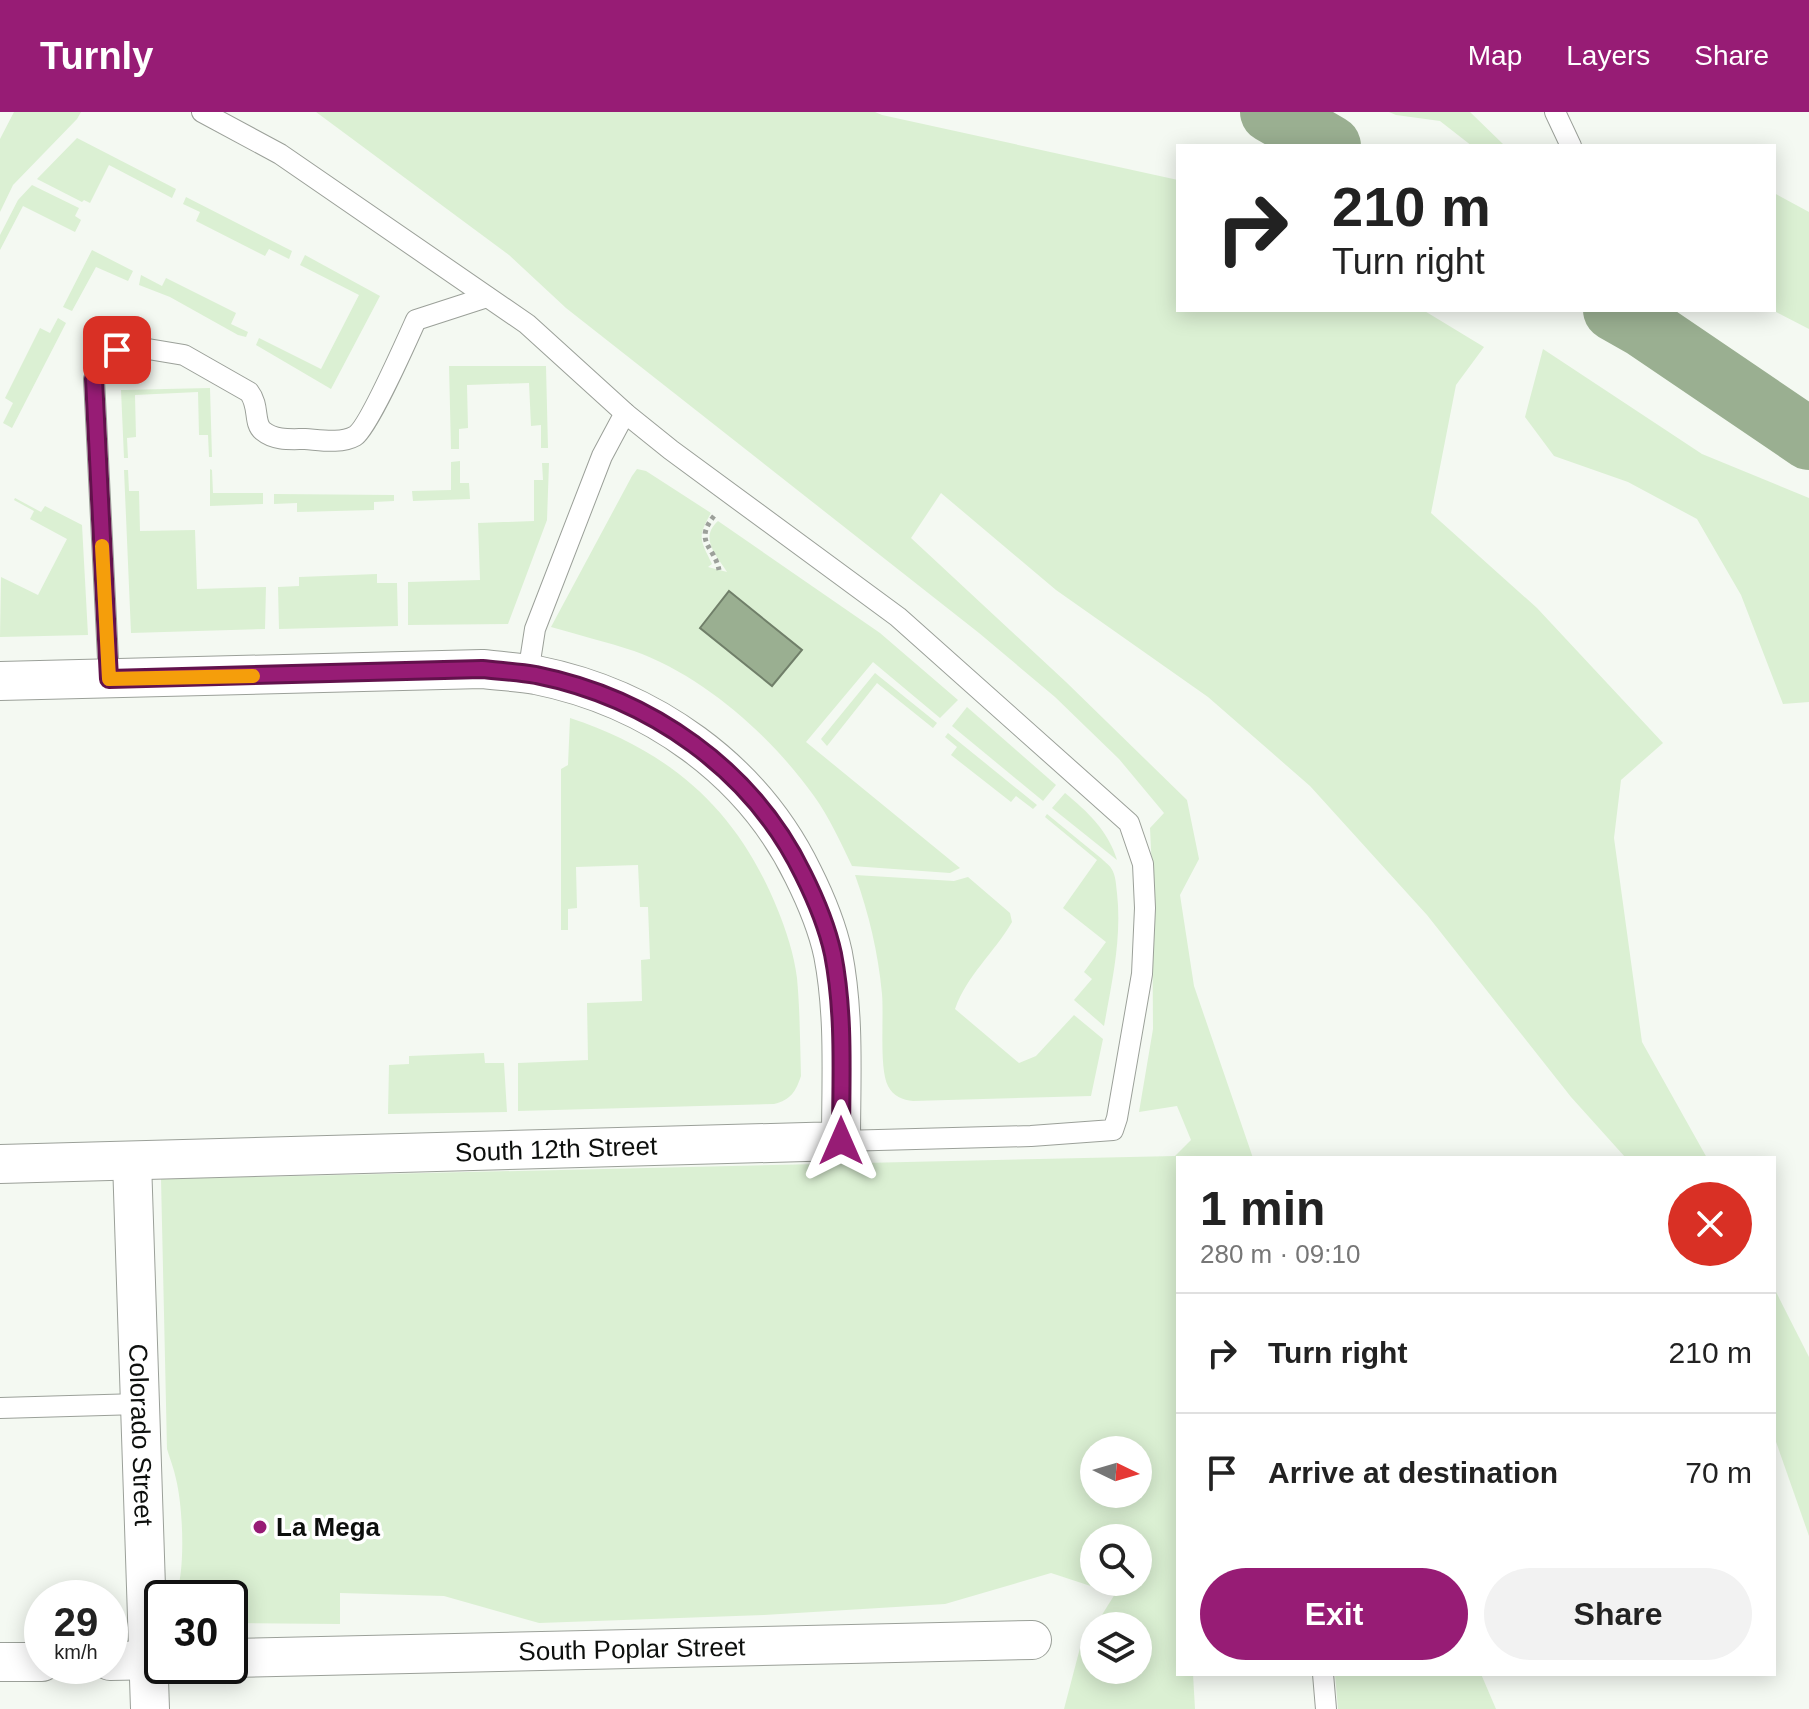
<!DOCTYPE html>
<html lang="en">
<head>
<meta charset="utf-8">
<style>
	:root { --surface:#fff; --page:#f2f2f2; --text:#222; --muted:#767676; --line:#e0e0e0; --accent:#971c75 }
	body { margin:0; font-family:Arial,sans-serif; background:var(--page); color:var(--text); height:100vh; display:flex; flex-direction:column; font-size:30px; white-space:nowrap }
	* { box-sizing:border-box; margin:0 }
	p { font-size:26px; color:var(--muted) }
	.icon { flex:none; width:44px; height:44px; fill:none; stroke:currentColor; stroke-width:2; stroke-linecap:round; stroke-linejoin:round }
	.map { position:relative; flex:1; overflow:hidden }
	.sheet { position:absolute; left:1176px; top:1044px; width:600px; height:520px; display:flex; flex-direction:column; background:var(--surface); border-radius:0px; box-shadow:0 4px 20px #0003 }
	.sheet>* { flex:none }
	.banner { position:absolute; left:1176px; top:32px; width:600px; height:168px; border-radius:0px; box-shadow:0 4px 20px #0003; background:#fff; color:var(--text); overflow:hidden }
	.needle { width:52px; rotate:95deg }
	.buttons { position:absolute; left:1080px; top:1324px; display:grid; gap:16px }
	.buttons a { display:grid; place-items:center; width:72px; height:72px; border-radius:50%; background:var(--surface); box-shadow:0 4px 20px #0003; font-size:40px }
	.speed { position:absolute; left:24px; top:1468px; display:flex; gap:16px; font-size:40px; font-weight:700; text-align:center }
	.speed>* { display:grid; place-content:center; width:104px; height:104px; border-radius:50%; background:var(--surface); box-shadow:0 4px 20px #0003; line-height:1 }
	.speed small { font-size:20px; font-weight:400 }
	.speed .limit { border:4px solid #111; border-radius:12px; background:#fff; color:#111 }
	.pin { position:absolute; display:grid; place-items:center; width:68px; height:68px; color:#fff; margin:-34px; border-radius:16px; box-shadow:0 4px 12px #0006 }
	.me { position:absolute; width:88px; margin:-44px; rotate:0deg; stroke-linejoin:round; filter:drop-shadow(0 0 6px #0008) }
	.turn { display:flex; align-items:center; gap:28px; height:168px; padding:0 24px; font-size:36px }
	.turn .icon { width:104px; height:104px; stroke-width:2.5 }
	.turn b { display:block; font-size:56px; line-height:68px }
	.round { display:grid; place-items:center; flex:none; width:84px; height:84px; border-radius:42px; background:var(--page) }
	.headline { display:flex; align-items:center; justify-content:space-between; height:136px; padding:0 24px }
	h1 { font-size:48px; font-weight:700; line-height:60px }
	.button { display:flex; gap:16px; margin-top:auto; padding:16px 24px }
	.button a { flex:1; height:92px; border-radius:48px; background:var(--accent); color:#fff; font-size:32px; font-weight:700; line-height:92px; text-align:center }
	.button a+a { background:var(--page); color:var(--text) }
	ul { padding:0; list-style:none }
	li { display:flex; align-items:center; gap:24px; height:120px; padding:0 24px; border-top:2px solid var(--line) }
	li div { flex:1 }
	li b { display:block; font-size:30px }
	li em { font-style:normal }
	header { display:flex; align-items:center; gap:48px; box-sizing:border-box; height:112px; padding:0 40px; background:var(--accent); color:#fff }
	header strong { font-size:38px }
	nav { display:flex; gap:44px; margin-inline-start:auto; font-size:28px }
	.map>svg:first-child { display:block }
</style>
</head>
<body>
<header>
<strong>Turnly</strong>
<nav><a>Map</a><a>Layers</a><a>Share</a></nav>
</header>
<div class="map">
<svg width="1809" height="1597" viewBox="0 0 1809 1597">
	<rect width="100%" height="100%" fill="#f4f9f2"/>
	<g fill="#dbf0d3" fill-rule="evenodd">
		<path d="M14,0H81L77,7L13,73L0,100V27Z"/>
		<path d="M316,0H875L882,3L1178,68V198H1423L1484,235L1456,273L1431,401L1537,496L1663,631L1621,668L1614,726L1642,930L1707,1046L1625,1045L1571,985L1427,803L1310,674L1208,585L1056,478L941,381L911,426L1066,570L1187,688L1199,747L1180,783L1194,874L1253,1046H1178V1562H1193L1195,1597H1064L1080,1536L1094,1515V1558H1138V1514H1095L1115,1482L1051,1461L945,1492L764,1503L539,1511L444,1484L340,1481V1512L230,1511V1486H175C186,1460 183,1395 176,1367C174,1357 170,1347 167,1337L161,1067L1175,1044L1191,1028L1177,994L1139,1000L1153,917L1152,759L1150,716L1164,701L1119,647L1055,585L979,521L566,196L509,143ZM1094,1338H1138V1382H1094ZM1094,1426H1138V1470H1094Z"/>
		<path d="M1389,0H1470L1505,34H1472L1440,9L1396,3Z"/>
		<path d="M77,26L176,77L172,86L109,53L90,91L84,88L82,90L37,67Z"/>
		<path d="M32,73L79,96L75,104L81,108L75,120L23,94L0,138V123L18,88Z"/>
		<path d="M1774,81L1809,100V217L1772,198H1774Z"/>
		<path d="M186,85L292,139L289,147L269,137L265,144L196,109L200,100L183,92Z"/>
		<path d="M92,138L133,159L128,169L96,155L72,199L63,195Z"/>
		<path d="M305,143L380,184L331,277L256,233L259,226L321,257L359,183L300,153Z"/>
		<path d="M141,163L162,174L166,166L236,201L231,212L248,220L246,225L238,223L170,185L139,173Z"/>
		<path d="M58,206L66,211L12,316L3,311L13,291L5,286L40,216L50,221Z"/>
		<path d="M1543,237L1702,342L1809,386V590L1783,592L1741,483L1697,407L1628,370L1554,344L1525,305Z"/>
		<path d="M449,254H546L548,336H541V313L531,314L529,271L467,273L468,316L459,317V337H451Z"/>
		<path d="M210,276L212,345H209L208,323H199L198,280L135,283L136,325L127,326L128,346H124L121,278Z"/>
		<path d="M460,349V371H469L470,387L413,389L412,379L451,378V350Z"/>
		<path d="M542,351H549L547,408L508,512L408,513V470L480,468L478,411L534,409V368H543Z"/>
		<path d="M210,357L212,358L213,381H263V392L210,394Z"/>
		<path d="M637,357L646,359L711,401C697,426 700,427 712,452L708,455L727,460C716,443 699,426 718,409L880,521L958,588L940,606L873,550L806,630L960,756L950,761L852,754C841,731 829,705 814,684C771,624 704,564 634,539C607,530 578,523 551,515L632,364Z"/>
		<path d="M124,358H128L129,379H139L140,419L195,418L197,477L266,475L265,517L131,521Z"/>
		<path d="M274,382L394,383V389L374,390V398L297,400V391L274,392Z"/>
		<path d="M15,386L41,400L45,394L82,413L88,523L0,525L1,465L38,483L67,427L30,407L34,399L14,388Z"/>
		<path d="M377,462V471H397L398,514L279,517L278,475L299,474V465Z"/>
		<path d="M875,561L937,611L933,616L877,571L827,634L821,627Z"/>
		<path d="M967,595L1056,673L1043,689L952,614Z"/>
		<path d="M570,606C670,639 737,697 777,796C786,818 794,842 797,866C800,898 800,931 801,964C796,979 791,988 774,992L518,999V951L588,948L587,891L642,889L641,848L650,847L648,795H640L638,753L576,755L577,796L568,797V818H561V657L568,653Z"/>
		<path d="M948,621L1037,693L1033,697L1016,684L1011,690L951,643L957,635L945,625Z"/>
		<path d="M1065,681C1088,700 1108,719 1117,748L1052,696Z"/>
		<path d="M1047,702L1102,747C1104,749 1110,754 1111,756C1116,763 1116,773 1117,781C1122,826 1112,870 1104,914L1074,888L1092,867L1084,860L1106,830L1063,796L1097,748L1045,705Z"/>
		<path d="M855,763L954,769L968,765L1010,801L1012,810C994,841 967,863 955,897L1019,951L1036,944L1074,903L1103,927L1091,984L913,989C903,988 893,984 888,974C879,957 884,905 882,882C878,840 869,802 855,763Z"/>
		<path d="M484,941L485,951H504L507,1000L388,1002L389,953L409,952V944Z"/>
		<path d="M1774,1176L1809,1245V1424L1774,1324Z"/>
		<path d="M1335,1562H1481L1496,1597H1338Z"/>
	</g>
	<path fill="#9aaf91" stroke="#707f69" stroke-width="2" d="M729,479L802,538L772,574L700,516Z"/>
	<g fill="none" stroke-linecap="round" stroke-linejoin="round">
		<g stroke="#9aaf91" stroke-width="62">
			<path d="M1271,0L1330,34"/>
			<path d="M1614,198L1644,215L1809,327"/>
		</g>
		<g stroke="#9ba099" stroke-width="22">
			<g id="lane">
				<path d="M202,0L280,42L527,212L625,301L671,338L898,505L1129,711L1143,752L1145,796L1142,862L1117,1006L1113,1018L1031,1024L841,1029"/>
				<path d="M1555,0L1571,34"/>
				<path d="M528,562L535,517L602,344L625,301"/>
				<path d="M109,567L94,267L102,248L117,238L136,235L184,243L249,280C260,294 253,311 263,319C275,329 292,327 305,327C320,328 341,332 355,324C368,316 407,228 416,208L487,185"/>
				<path d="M0,1296L139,1292"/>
				<path d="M1323,1562L1326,1597"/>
			</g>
		</g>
		<g stroke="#9ba099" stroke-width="40">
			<g id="street">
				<path d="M0,569L482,557C500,559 518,560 536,563C651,586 752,657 803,762C816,788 827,814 833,842C845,904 841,967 841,1029L0,1052"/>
				<path id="s1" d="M132,1049L150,1597"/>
				<path id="s2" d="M230,1546L1032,1528"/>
				<path d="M110,1549L162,1548"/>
				<path d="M0,1550H42"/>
			</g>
		</g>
		<path stroke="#9ca09a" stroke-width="5" stroke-dasharray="4 4" stroke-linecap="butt" d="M714,404C693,430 715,435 719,458"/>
		<use href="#lane" stroke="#fff" stroke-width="20"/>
		<use href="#street" stroke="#fff" stroke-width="38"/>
	</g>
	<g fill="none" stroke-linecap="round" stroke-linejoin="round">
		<g stroke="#62124c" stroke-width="20">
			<path id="route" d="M117,238L102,248L94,267L109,567L482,557C500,559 518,560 536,563C650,586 752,657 803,762C816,788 827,814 833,842C845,904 841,967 841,1029"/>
		</g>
		<use href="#route" stroke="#971c75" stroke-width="14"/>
		<path stroke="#f59e0b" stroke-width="14" d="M102,434L109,567L253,564"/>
	</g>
	<circle fill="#971c75" stroke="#fff" stroke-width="3" cx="260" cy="1415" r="8"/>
	<g text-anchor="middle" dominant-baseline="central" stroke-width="7" stroke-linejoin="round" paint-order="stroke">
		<g font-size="26" fill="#0d0f0d" stroke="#fff">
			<text transform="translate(556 1037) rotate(-2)">South 12th Street</text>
			<text stroke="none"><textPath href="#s1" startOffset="274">Colorado Street</textPath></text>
			<text stroke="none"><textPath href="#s2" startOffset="402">South Poplar Street</textPath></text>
		</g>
		<g font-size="26" font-weight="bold" fill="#0d0f0d" stroke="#fff" text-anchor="start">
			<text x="276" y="1415">La Mega</text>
		</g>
	</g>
</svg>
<div class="buttons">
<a><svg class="needle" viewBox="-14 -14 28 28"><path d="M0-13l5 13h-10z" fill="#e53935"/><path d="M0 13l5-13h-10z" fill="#767676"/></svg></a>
<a><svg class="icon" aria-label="search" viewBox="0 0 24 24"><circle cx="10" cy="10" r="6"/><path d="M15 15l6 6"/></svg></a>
<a><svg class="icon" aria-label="layers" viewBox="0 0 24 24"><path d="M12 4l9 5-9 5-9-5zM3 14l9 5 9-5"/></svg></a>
</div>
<div class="speed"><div>29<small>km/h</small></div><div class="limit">30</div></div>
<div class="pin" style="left:117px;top:238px;background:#d93025"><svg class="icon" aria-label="arrive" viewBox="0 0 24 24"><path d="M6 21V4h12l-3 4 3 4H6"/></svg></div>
<svg class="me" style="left:841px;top:1029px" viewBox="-20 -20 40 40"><path d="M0-17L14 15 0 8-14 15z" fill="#971c75" stroke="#fff" stroke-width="4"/></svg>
<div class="banner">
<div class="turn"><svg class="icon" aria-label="right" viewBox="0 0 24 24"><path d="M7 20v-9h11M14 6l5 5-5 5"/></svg><div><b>210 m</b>Turn right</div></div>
</div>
<section class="sheet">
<div class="headline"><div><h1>1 min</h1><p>280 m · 09:10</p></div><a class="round" style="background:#d93025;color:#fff"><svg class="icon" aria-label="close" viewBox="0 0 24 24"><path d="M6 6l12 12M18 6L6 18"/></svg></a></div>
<ul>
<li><svg class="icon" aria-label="right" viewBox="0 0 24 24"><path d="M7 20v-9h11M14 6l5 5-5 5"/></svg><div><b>Turn right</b></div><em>210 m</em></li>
<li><svg class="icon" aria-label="arrive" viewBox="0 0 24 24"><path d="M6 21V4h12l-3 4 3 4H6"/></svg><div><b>Arrive at destination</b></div><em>70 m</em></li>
</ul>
<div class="button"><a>Exit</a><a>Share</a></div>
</section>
</div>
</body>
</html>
